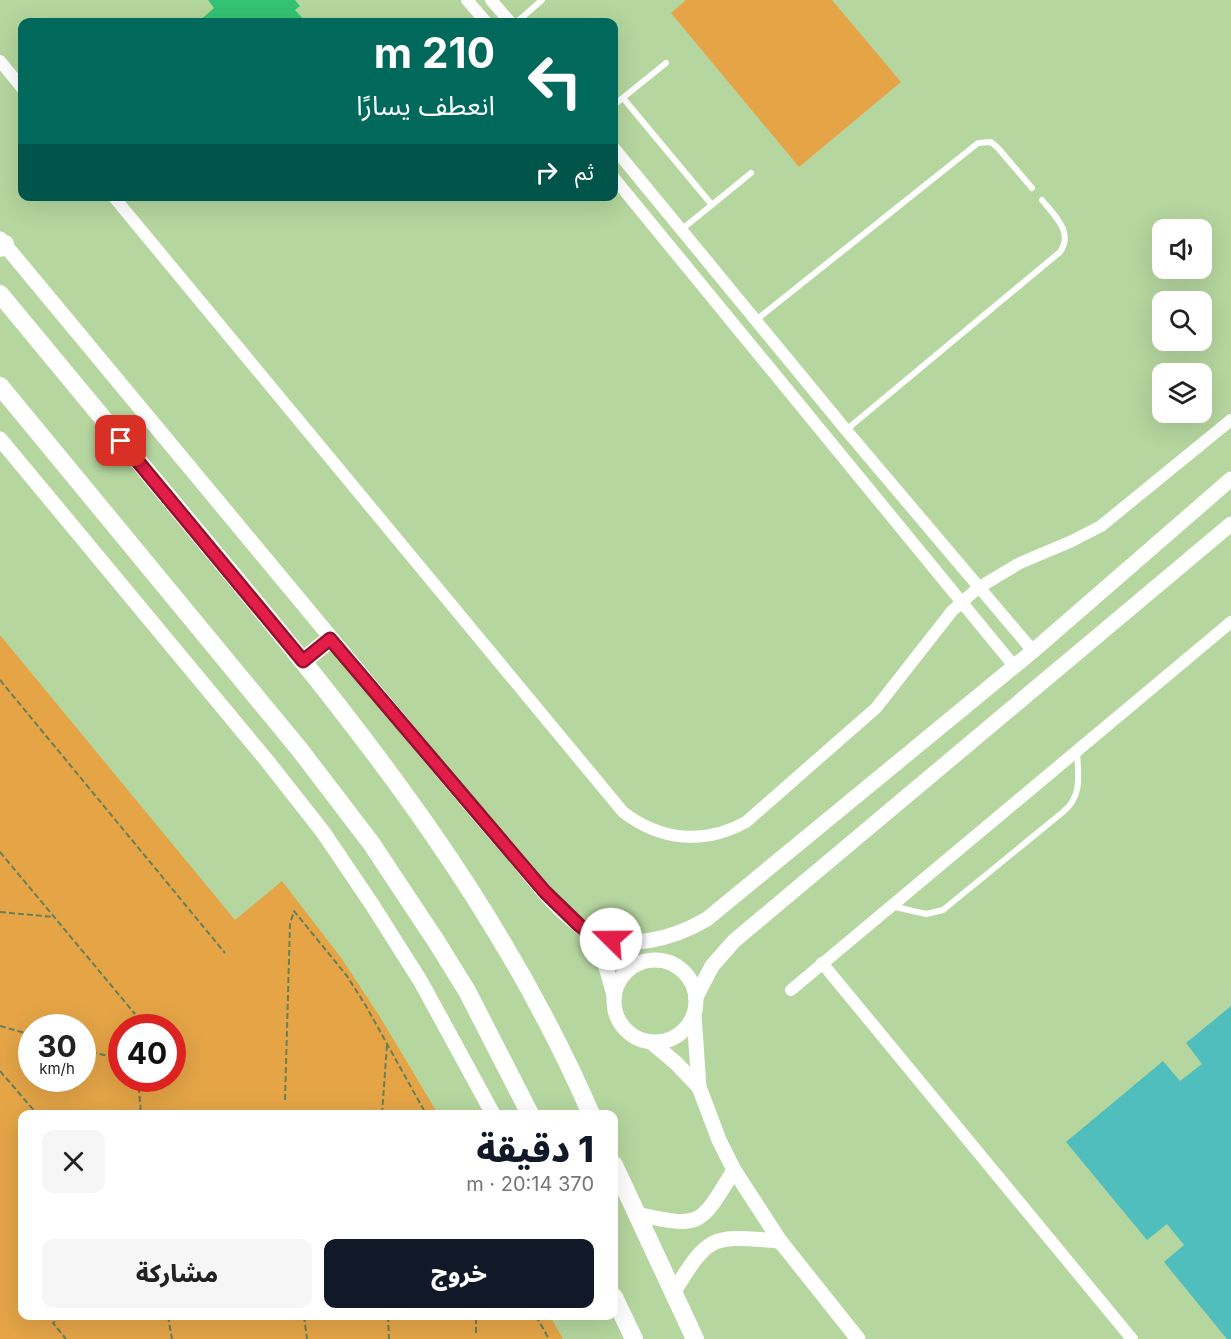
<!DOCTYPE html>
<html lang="ar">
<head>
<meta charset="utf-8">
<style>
	:root { --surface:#fff; --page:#f6f6f6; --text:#222; --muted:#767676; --accent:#111827 }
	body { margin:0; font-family:Inter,"Noto Sans Arabic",sans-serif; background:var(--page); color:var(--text); direction:rtl; height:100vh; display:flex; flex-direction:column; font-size:22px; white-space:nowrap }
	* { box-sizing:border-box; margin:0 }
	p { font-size:20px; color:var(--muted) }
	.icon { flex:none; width:33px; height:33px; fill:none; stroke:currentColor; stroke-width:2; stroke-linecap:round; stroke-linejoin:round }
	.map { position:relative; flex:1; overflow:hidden; direction:ltr }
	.sheet { position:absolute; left:18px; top:1110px; width:600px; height:210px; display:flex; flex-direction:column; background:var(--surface); border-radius:12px; box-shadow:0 6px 24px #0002; direction:rtl }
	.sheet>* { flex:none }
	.guide { position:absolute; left:18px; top:18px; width:600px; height:183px; border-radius:12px; box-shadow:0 6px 24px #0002; direction:rtl; background:#00695c; color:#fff; overflow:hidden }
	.tools { position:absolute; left:1152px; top:219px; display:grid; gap:12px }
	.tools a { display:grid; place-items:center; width:60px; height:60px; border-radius:12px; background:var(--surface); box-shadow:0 6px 24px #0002; font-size:30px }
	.speed { position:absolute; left:18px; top:1014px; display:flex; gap:12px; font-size:30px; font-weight:700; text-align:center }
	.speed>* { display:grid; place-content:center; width:78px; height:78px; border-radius:50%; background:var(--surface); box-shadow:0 6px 24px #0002; line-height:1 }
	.speed small { font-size:15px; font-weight:400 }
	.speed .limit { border:9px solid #d22; background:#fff; color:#111 }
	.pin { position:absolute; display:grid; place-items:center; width:51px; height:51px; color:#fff; margin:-26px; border-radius:12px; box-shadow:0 3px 9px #0006 }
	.me { position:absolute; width:66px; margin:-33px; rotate:292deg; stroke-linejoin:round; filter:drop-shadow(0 0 4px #0008) }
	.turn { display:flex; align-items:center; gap:21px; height:126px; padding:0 24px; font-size:27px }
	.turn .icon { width:78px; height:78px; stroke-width:2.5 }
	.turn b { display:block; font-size:42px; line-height:51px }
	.then { display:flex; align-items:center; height:57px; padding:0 24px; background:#0003; gap:12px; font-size:22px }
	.round { display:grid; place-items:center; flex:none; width:63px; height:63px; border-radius:12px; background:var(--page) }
	.head { display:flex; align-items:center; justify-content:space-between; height:102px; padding:0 24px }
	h1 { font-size:36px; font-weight:800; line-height:45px; color:var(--accent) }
	.cta { display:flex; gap:12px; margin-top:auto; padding:12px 24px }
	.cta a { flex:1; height:69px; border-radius:12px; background:var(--accent); color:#fff; font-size:24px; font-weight:800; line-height:69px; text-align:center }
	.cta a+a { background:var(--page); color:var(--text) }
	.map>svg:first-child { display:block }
</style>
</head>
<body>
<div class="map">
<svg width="1231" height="1339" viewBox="0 0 1231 1339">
	<rect width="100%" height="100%" fill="#b5d69f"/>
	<g fill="#e5a547" fill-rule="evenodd">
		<path d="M686,0H832L901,82L799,167L671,13Z"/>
		<path d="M0,635L235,920L282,881L342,959L380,1017L438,1114H22V1316H550L563,1339H0ZM32,1028H82V1078H32ZM122,1028H172V1078H122Z"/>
	</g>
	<path fill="#4fbebc" d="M1231,1006V1339H1227L1164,1262L1184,1245L1167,1224L1147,1240L1066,1142L1163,1061L1180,1081L1202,1064L1186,1043Z"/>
	<path fill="#33c372" d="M208,0H295L300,6L295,10L306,22H198L214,8Z"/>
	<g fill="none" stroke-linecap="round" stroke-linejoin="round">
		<g stroke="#687f59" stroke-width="2" stroke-dasharray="6 3" stroke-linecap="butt">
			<path d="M0,680L225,953"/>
			<path d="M0,852L135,1014"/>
			<path d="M0,912L54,917"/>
			<path d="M0,1026L32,1035"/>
			<path d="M82,1050L122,1059"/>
			<path d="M0,1071L37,1114"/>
			<path d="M138,1078L141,1114"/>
			<path d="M285,1100L290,924L294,911L347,976L366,1006L426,1114"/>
			<path d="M382,1114L387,1044"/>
			<path d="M62,1316L53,1323L66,1339"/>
			<path d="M168,1316L172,1339"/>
			<path d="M304,1316L307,1339"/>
			<path d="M388,1316L389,1339"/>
			<path d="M536,1316L549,1339"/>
			<path d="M476,1333V1316"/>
		</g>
		<g stroke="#fff" stroke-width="6">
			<path d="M517,22L542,0"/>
			<path d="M623,98L712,205"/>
			<path d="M614,105L666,63"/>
			<path d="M681,230L751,173"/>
			<path d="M756,320L978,143L991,142L998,148L1032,188"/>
			<path d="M846,430L1060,252C1074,232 1054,215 1042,200"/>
			<path d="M891,906L926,914L943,910L1063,812C1083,796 1078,774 1077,751"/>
		</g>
		<g stroke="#fff" stroke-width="12">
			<path d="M467,0L486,22"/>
			<path d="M491,0L510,22"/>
			<path d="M0,61L22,88"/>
			<path d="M614,148L846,430L1033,651"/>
			<path d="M614,178L1014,666"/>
			<path d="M113,196L623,812C661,841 704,845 746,822L876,708L952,611L978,588L1020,563L1072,541L1101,526L1231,420"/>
			<path d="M822,963L1132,1339"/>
			<path d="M791,990L1231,622"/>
		</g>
		<g stroke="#fff" stroke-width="15">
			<path d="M0,239C141,410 282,581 425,751C455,787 485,823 516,858C537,884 560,915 589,932C624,953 675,938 707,919L1033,651L1231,479"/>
			<path d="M0,439L268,762L323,832L373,906L421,982L493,1114"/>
			<path d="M591,934L604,960L614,995"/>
			<circle cx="655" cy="1001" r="41"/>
			<path d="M696,997L712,966L734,941L1231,524"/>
			<path d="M694,1015L699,1087L719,1140L734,1170L780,1241L858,1339"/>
			<path d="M651,1042L676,1063L699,1087"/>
			<path d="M636,1214C702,1228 699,1227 734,1170"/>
			<path d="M673,1293C710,1233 710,1236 780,1241"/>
		</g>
		<g stroke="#fff" stroke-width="18">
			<path d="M0,248L5,244"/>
			<path d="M0,294C77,387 154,480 231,573C372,744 502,909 591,1114"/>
			<path d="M0,386L300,750L371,843L436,941L467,991L530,1114"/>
			<path d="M303,661L330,639"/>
			<path d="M614,1165L695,1339"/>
			<path d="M614,1297L634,1339"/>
		</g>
	</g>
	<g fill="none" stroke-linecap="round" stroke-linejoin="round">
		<g stroke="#92132f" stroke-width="15">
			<path id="route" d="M121,441L303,661L330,639L545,892L579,925L591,934L611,939"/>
		</g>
		<use href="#route" stroke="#e11d48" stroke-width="10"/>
	</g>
</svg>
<div class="tools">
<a><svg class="icon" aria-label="sound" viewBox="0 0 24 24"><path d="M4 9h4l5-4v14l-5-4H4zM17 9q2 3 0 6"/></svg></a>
<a><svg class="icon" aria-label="search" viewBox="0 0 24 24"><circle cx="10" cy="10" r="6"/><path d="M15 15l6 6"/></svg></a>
<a><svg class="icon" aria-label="layers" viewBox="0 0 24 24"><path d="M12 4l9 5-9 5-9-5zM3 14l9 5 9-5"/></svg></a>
</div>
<div class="speed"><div>30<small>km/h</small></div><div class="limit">40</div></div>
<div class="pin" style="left:121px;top:441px;background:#d93025"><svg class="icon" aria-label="arrive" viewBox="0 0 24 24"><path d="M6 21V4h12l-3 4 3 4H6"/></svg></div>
<svg class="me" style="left:611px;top:939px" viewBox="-20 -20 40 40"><circle r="19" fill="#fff"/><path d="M0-13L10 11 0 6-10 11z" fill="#e11d48"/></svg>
<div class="guide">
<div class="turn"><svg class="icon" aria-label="left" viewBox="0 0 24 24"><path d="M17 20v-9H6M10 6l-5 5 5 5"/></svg><div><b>210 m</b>انعطف يسارًا</div></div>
<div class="then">ثم<svg class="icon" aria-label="right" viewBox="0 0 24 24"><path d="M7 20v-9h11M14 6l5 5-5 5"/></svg></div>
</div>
<section class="sheet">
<div class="head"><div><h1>1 دقيقة</h1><p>370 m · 20:14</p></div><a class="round"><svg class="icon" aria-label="close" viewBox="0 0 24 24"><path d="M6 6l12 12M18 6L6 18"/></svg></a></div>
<div class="cta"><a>خروج</a><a>مشاركة</a></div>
</section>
</div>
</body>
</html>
